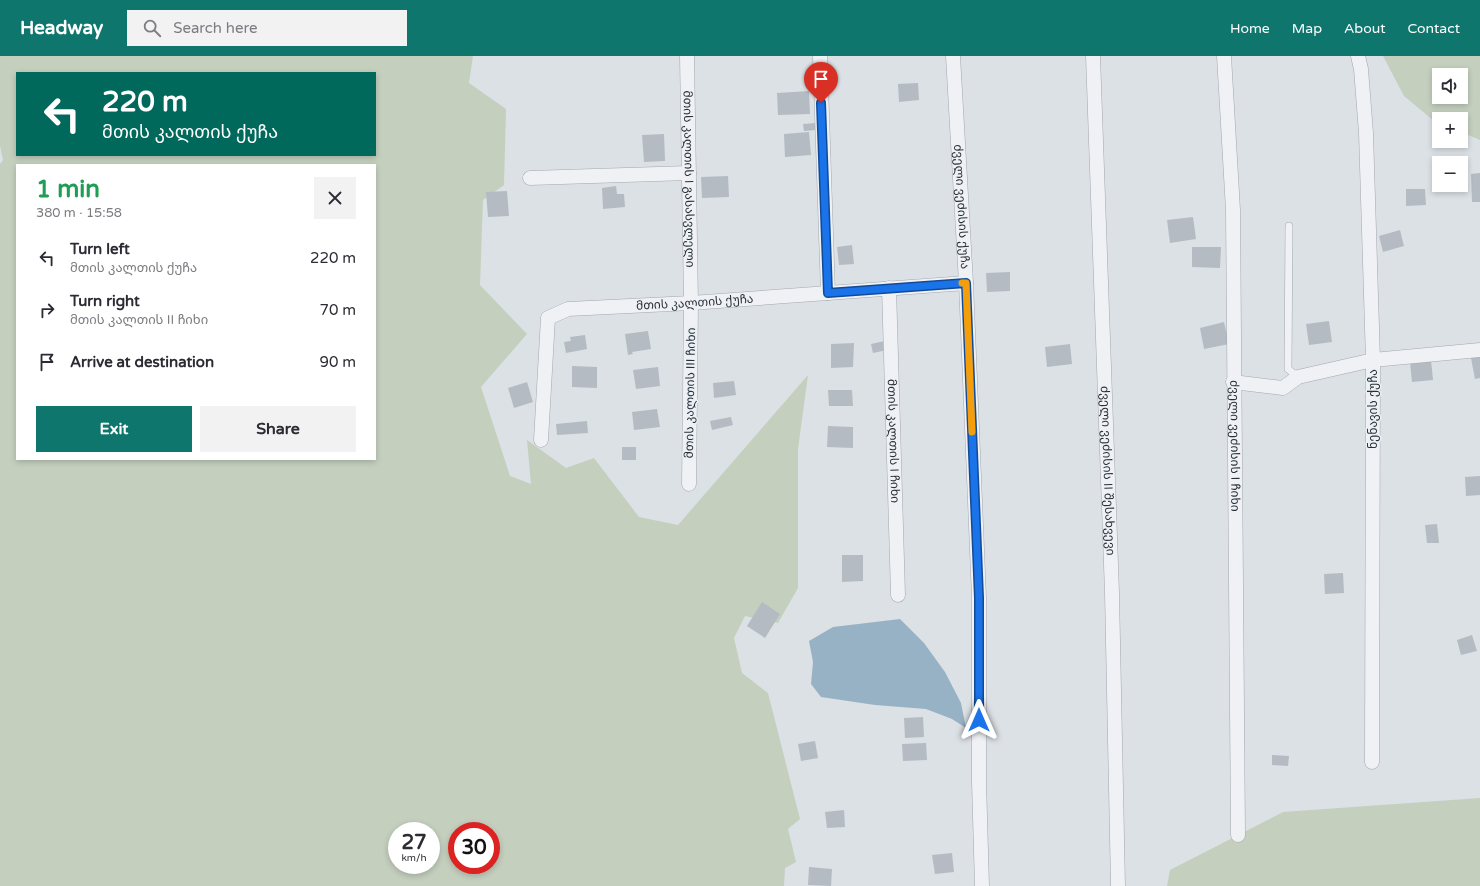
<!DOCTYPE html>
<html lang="en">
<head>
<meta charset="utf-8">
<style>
	:root { --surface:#fff; --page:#f2f2f3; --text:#2b2b33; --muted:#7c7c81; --accent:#0f766e }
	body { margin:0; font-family:"Varela Round","Noto Sans Georgian",sans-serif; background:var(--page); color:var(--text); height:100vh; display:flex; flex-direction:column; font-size:15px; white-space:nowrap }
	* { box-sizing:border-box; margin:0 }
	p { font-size:13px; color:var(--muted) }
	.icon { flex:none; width:22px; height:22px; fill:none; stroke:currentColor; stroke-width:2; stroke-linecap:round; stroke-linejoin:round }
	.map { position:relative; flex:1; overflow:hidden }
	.side { position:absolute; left:16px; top:108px; width:360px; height:296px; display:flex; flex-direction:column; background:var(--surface); border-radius:0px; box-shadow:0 2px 6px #0003 }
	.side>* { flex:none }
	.guide { position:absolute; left:16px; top:16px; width:360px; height:84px; border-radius:0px; box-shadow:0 2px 6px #0003; background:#00695c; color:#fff; overflow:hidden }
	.controls { position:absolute; left:1432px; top:12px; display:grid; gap:8px }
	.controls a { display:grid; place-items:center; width:36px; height:36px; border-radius:0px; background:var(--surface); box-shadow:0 2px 6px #0003; font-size:20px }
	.speed { position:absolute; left:388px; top:766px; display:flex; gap:8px; font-size:20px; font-weight:700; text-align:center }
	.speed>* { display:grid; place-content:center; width:52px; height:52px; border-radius:50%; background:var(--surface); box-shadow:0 2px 6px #0003; line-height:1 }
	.speed small { font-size:10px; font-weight:400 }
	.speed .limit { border:6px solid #d22; background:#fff; color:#111 }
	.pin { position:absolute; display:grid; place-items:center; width:34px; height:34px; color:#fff; margin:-41px -17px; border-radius:50% 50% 50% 0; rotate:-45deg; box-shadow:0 0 4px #0007 }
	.pin .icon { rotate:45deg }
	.me { position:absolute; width:44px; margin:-22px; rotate:0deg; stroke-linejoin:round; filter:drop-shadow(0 0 3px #0008) }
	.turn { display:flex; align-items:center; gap:14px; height:84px; padding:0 20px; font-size:18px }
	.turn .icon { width:52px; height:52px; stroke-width:2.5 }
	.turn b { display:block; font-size:28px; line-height:34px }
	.round { display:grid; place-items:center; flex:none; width:42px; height:42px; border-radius:0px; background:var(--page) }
	.headline { display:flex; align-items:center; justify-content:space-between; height:68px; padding:0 20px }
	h1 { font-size:24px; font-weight:800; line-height:30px; color:#1e9e55 }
	.button { display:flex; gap:8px; margin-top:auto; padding:8px 20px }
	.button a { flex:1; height:46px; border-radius:0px; background:var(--accent); color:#fff; font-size:16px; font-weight:800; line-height:46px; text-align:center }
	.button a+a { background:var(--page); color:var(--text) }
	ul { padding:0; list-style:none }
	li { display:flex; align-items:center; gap:12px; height:52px; padding:0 20px }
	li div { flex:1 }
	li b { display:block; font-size:15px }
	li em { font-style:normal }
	header { display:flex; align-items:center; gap:24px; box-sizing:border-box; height:56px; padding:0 20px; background:var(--accent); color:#fff }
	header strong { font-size:19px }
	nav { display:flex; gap:22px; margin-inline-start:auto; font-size:14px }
	.search { width:280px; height:36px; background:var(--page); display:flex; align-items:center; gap:10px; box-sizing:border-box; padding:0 14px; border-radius:0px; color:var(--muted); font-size:15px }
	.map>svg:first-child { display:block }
</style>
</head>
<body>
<header>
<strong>Headway</strong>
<div class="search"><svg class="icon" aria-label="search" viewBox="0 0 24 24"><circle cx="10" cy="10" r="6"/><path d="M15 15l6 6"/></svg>Search here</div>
<nav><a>Home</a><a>Map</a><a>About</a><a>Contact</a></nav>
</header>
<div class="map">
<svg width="1480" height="830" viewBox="0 0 1480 830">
	<rect width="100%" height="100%" fill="#dce1e6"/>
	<g fill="#c4cfbe" fill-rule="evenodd">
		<path d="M0,0H473L469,27L506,53L504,129L483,144L480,229L527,278L481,331L510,420L531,428L527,384L566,412L594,402L639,461L678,469L808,319L798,393V532L778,567L745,560L734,582L742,617L768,637L800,763L788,773L796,806L785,812L784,830H0V108L3,104L0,90ZM17,17H375V99H17ZM17,109H375V403H17ZM397,775H431V809H397ZM457,775H491V809H457Z"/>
		<path d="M1383,0H1480V84L1461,76V63H1439V67L1433,64L1404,40ZM1439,19H1461V41H1439Z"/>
		<path d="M1480,742V830H1167L1170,814L1283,756Z"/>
	</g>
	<path fill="#98b2c5" d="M900,563L924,587L945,616L961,647L966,672L952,663L926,653L875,649L821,641L811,628L813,606L809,585L833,571Z"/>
	<g fill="#b4bbc2">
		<path d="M918,27L919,44L899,46L898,28Z"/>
		<path d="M809,35L810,58L778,59L777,37Z"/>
		<path d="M816,67V74L804,75L803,68Z"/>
		<path d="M809,76L811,99L785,101L784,78Z"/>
		<path d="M664,78L665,105L644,106L642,79Z"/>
		<path d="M1480,117V146H1472L1471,118Z"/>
		<path d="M728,120L729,141L702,142L701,121Z"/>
		<path d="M616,130L617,138H624L625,151L603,153L602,132Z"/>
		<path d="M1406,133H1425L1426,149L1406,150Z"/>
		<path d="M507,135L509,160L488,161L486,136Z"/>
		<path d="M1193,161L1196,183L1170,187L1167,164Z"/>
		<path d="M1400,174L1404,190L1383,196L1379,180Z"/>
		<path d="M852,189L854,208L839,209L837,191Z"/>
		<path d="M1192,191H1221L1220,212L1192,211Z"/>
		<path d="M1010,216V235L987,236L986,217Z"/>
		<path d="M1329,265L1332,286L1309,289L1306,268Z"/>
		<path d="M1224,266L1229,288L1204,293L1200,272Z"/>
		<path d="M648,275L651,293L632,296L633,298L628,299L625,278Z"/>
		<path d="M585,279L587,293L566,297L564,286L571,285L570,281Z"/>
		<path d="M885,285L887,294L873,297L871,288Z"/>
		<path d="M854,287L853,311L831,312V288Z"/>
		<path d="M1070,288L1072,308L1047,311L1045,291Z"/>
		<path d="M1480,300V322L1475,323L1471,302Z"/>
		<path d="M1431,304L1433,324L1412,326L1410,306Z"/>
		<path d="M572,310L597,311V332L572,331Z"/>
		<path d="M658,311L660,330L636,333L633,314Z"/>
		<path d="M734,325L736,339L714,342L713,327Z"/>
		<path d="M527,326L533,346L514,352L508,332Z"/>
		<path d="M828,334H852L853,350H829Z"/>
		<path d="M657,353L660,371L634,374L632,356Z"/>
		<path d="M731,361L733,369L712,374L710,365Z"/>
		<path d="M587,365L588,377L557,379L556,368Z"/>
		<path d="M828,370L853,371V392L827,391Z"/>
		<rect x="622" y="391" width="14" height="13"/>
		<path d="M1480,420V439L1466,440L1465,421Z"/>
		<path d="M1437,468L1439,487H1427L1425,469Z"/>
		<path d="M842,499H863V525L842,526Z"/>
		<path d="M1343,517L1344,537L1325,538L1324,518Z"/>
		<path d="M762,546L780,558L765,582L747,570Z"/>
		<path d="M1472,579L1477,595L1461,599L1457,584Z"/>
		<path d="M923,661L924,681L905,682L904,662Z"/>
		<path d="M815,685L818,702L801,705L798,688Z"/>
		<path d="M926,687L927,704L903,705L902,688Z"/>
		<path d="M1272,699L1289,700L1288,710L1272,709Z"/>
		<path d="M844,754L845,771L827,772L825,756Z"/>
		<path d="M952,797L954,816L935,818L932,799Z"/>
		<path d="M809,811L832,813L831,830L808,829Z"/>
	</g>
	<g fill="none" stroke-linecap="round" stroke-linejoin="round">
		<g stroke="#a2a8af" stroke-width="8">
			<path id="service" d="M1289,170L1288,313L1298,321"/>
		</g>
		<g stroke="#a2a8af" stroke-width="15">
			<g id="minor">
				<path id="s1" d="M687,0L691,247L689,428"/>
				<path d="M820,0L828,237"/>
				<path id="s2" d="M953,0L966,227L979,542V726L982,830"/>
				<path id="s3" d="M1093,0L1112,537L1118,830"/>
				<path id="s4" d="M1224,0L1233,154L1238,779"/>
				<path d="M1358,0L1361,13L1366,77L1373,304L1372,706"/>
				<path d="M530,122L689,117"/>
				<path id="s5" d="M889,232L898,539"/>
				<path d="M1233,326L1283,332L1298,321L1373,304L1480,294"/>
				<path id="s6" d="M541,384L548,262L568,253L691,247L966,227"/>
			</g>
		</g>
		<use href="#service" stroke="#eff1f4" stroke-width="7"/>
		<use href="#minor" stroke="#eff1f4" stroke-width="14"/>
	</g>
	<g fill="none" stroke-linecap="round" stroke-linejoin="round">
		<g stroke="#114b97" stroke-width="10">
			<path id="route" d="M821,47L828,237L966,227L979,542V664"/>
		</g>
		<use href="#route" stroke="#1a73e8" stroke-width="7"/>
		<path stroke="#f59e0b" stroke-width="7" d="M962,227H966L972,376"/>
	</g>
	<g text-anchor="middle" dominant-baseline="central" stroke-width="3" stroke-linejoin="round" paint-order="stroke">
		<g font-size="12" fill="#27303b" stroke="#ebf0f4">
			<text stroke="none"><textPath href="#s1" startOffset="123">მთის კალთის I გასასვლელი</textPath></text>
			<text stroke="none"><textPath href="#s2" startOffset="151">ძველი ვეძისის ქუჩა</textPath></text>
			<text stroke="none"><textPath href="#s6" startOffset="271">მთის კალთის ქუჩა</textPath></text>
			<text transform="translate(690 337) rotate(-89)">მთის კალთის III ჩიხი</text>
			<text transform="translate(1373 353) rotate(-90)">ნენავის ქუჩა</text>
			<text stroke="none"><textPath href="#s5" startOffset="153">მთის კალთის I ჩიხი</textPath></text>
			<text stroke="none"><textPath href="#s4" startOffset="390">ძველი ვეძისის I ჩიხი</textPath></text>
			<text stroke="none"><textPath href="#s3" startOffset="415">ძველი ვეძისის II შესახვევი</textPath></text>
		</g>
	</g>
</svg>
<div class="controls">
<a><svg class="icon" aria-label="sound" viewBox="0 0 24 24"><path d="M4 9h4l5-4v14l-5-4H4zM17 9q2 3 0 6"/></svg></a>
<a>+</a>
<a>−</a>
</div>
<div class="speed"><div>27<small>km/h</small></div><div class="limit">30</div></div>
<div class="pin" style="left:821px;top:47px;background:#d93025"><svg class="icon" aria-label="arrive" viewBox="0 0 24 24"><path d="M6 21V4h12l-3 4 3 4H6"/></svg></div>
<svg class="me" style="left:979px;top:664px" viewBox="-20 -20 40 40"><path d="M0-17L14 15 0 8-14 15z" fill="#1a73e8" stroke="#fff" stroke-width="4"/></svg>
<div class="guide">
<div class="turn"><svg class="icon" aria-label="left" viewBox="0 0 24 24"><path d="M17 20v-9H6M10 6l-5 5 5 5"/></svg><div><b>220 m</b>მთის კალთის ქუჩა</div></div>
</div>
<section class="side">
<div class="headline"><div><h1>1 min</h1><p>380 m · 15:58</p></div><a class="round"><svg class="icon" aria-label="close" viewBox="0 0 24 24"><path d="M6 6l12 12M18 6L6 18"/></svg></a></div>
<ul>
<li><svg class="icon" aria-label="left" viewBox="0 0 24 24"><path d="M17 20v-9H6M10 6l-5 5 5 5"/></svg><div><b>Turn left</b><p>მთის კალთის ქუჩა</p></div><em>220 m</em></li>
<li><svg class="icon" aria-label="right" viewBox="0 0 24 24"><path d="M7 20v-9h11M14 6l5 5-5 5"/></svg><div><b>Turn right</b><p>მთის კალთის II ჩიხი</p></div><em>70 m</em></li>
<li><svg class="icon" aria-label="arrive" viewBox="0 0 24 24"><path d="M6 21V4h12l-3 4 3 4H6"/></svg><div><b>Arrive at destination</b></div><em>90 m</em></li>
</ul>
<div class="button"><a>Exit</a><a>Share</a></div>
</section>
</div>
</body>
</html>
